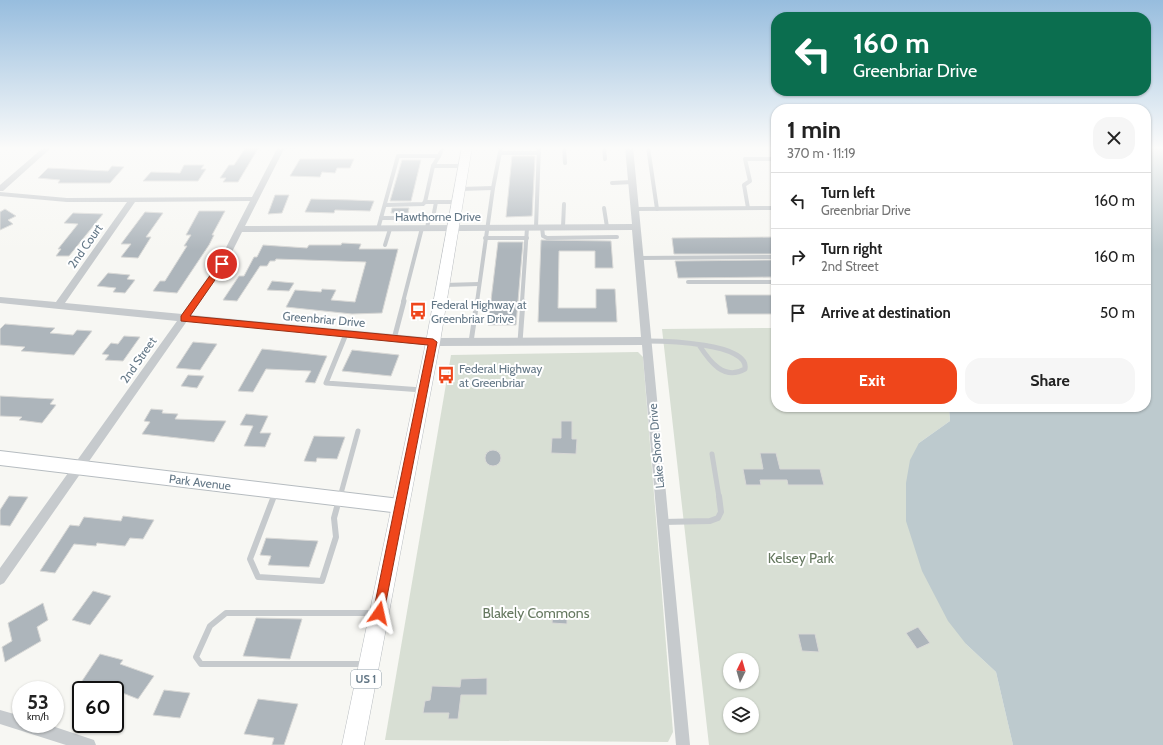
<!DOCTYPE html>
<html lang="en">
<head>
<meta charset="utf-8">
<style>
	:root { --surface:#fff; --page:#f6f6f6; --text:#222; --muted:#767676; --line:#e0e0e0; --accent:#ef461b }
	body { margin:0; font-family:Cabin,sans-serif; background:var(--page); color:var(--text); height:100vh; display:flex; flex-direction:column; font-size:15px; white-space:nowrap }
	* { box-sizing:border-box; margin:0 }
	p { font-size:13px; color:var(--muted) }
	.icon { flex:none; width:22px; height:22px; fill:none; stroke:currentColor; stroke-width:2; stroke-linecap:round; stroke-linejoin:round }
	.map { position:relative; flex:1; overflow:hidden }
	.panel { position:absolute; left:771px; top:104px; width:380px; height:308px; display:flex; flex-direction:column; background:var(--surface); border-radius:16px; box-shadow:0 1px 3px #0004 }
	.panel>* { flex:none }
	.hud { position:absolute; left:771px; top:12px; width:380px; height:84px; border-radius:16px; box-shadow:0 1px 3px #0004; background:#0b6e4f; color:#fff; overflow:hidden }
	.needle { width:26px; rotate:5deg }
	.controls { position:absolute; left:723px; top:653px; display:grid; gap:8px }
	.controls a { display:grid; place-items:center; width:36px; height:36px; border-radius:50%; background:var(--surface); box-shadow:0 1px 3px #0004; font-size:20px }
	.speed { position:absolute; left:12px; top:681px; display:flex; gap:8px; font-size:20px; font-weight:700; text-align:center }
	.speed>* { display:grid; place-content:center; width:52px; height:52px; border-radius:50%; background:var(--surface); box-shadow:0 1px 3px #0004; line-height:1 }
	.speed small { font-size:10px; font-weight:400 }
	.speed .limit { border:2px solid #111; border-radius:6px; background:#fff; color:#111 }
	.pin { position:absolute; display:grid; place-items:center; width:34px; height:34px; color:#fff; margin:-17px; border:2px solid #fff; border-radius:50%; box-shadow:0 1px 4px #0007 }
	.me { position:absolute; width:44px; margin:-22px; rotate:11deg; stroke-linejoin:round; filter:drop-shadow(0 0 3px #0008) }
	.turn { display:flex; align-items:center; gap:14px; height:84px; padding:0 16px; font-size:18px }
	.turn .icon { width:52px; height:52px; stroke-width:2.5 }
	.turn b { display:block; font-size:28px; line-height:34px }
	.round { display:grid; place-items:center; flex:none; width:42px; height:42px; border-radius:16px; background:var(--page) }
	.headline { display:flex; align-items:center; justify-content:space-between; height:68px; padding:0 16px }
	h1 { font-size:24px; font-weight:700; line-height:30px }
	.primary-button { display:flex; gap:8px; margin-top:auto; padding:8px 16px }
	.primary-button a { flex:1; height:46px; border-radius:16px; background:var(--accent); color:#fff; font-size:16px; font-weight:700; line-height:46px; text-align:center }
	.primary-button a+a { background:var(--page); color:var(--text) }
	ul { padding:0; list-style:none }
	li { display:flex; align-items:center; gap:12px; height:56px; padding:0 16px; border-top:1px solid var(--line) }
	li div { flex:1 }
	li b { display:block; font-size:15px }
	li em { font-style:normal }
	.map>svg:first-child { display:block }
</style>
</head>
<body>
<div class="map">
<svg width="1163" height="745" viewBox="0 0 1163 745">
	<rect width="100%" height="100%" fill="#f7f7f3"/>
	<g fill="#d8dfd4" fill-rule="evenodd">
		<path d="M776,328V407H949L950,421L919,443L966,644L996,672L1013,745H709L662,329ZM730,660H752V682H730ZM730,704H752V726H730Z"/>
		<path d="M638,352L643,357L673,732L668,742L385,740L451,355Z"/>
	</g>
	<path fill="#bdcace" d="M1146,147H1163V745H1013L996,672L966,644L948,621L922,571L906,521V483L910,460L919,443L950,421L949,407H1146Z"/>
	<g fill="#adb5bb" stroke="#d8d8d6">
		<path d="M246,147H259L238,182H223L226,178H220L229,165H234Z"/>
		<path d="M512,156H535L532,216L506,217Z"/>
		<path d="M300,159H354L350,168H337L335,173L322,172L320,177L290,176Z"/>
		<path d="M402,160H421L411,201H390Z"/>
		<path d="M184,165H204L201,169H206L198,181H143L151,172L180,173Z"/>
		<path d="M112,166L124,167L110,183H58L60,180L38,178L48,168L108,171Z"/>
		<path d="M275,195H289L282,213L268,214Z"/>
		<path d="M311,199L352,200L374,201L370,211L335,210L334,213L305,212Z"/>
		<path d="M392,208H409L408,213H391Z"/>
		<path d="M5,209L16,216L8,220L13,224L0,230V212Z"/>
		<path d="M199,211H225L212,235H214L209,245L177,293L153,291L160,281H165L187,246H184L191,235H186Z"/>
		<path d="M145,212L163,213L146,237H151L138,258L121,257L131,244H121Z"/>
		<path d="M73,213L103,214L69,256H56L61,249H58L78,224L64,223Z"/>
		<path d="M776,237V277L678,278L675,261L771,260L774,257L771,254H674L672,238Z"/>
		<path d="M541,240L611,241L613,268H595V251H559L558,308H596V289H615L617,322H538Z"/>
		<path d="M498,242H523L516,325H488Z"/>
		<path d="M342,243L361,244L359,249H398L382,313L352,314L286,307L295,290L321,292L322,289L336,290L331,300L355,302L366,262L276,259L275,261H270L267,266H260L237,301L223,300L239,276H244L254,257H257L263,245L307,248L309,245H341Z"/>
		<path d="M108,273L130,275L127,279L135,280L125,293L113,292L116,288L97,286Z"/>
		<path d="M272,281L294,283L289,291L267,290Z"/>
		<path d="M725,295H776V314H728Z"/>
		<path d="M5,324L55,328L50,333L73,335L77,330L92,331L74,355L21,351L25,347L0,345V329Z"/>
		<path d="M124,336L140,337L123,361L105,360L109,355L102,354L111,343L118,344Z"/>
		<path d="M193,342L217,344L200,370L176,368Z"/>
		<path d="M262,349L292,352L327,356L315,383L305,382L311,371L266,369L253,392L238,391Z"/>
		<path d="M352,350L399,355L391,376L342,371Z"/>
		<path d="M188,375L204,376L197,388L181,386Z"/>
		<path d="M0,396L54,399L50,404L56,405L42,423L19,420L22,417L0,416Z"/>
		<path d="M151,409L163,410L162,413L178,414L175,419L226,421L214,442L142,434L150,422L144,421Z"/>
		<path d="M246,414L268,416L260,433H271L265,447L244,446L253,426L240,425Z"/>
		<path d="M561,421H572V439H577L576,454L551,453L552,438H561Z"/>
		<path d="M314,436L345,437L337,459L317,458L316,462L304,461Z"/>
		<circle cx="493" cy="458" r="8"/>
		<path d="M760,453H776L780,469H820L824,485H788L787,480H760L761,485H746L743,469H763Z"/>
		<path d="M9,496L28,497L10,526L0,525V510Z"/>
		<path d="M123,516L154,520L143,539L130,538L125,546L97,543L96,546L74,544L55,573L40,571L70,525L79,526L84,517L121,521Z"/>
		<path d="M266,538L318,541L309,567L268,565L271,556L260,555Z"/>
		<path d="M93,591L111,596L90,625L72,620Z"/>
		<path d="M43,603L48,620L37,627L41,641L5,662L2,647L12,641L8,623Z"/>
		<path d="M553,610H567V624L552,623Z"/>
		<path d="M256,618L302,619L290,659L243,656Z"/>
		<path d="M918,627L930,643L917,649L906,633Z"/>
		<path d="M798,634H815L819,652L802,651Z"/>
		<path d="M100,654L123,660L120,664L154,676L138,699L115,690L105,688L104,690H99L80,684Z"/>
		<path d="M487,678V695H461L458,719H448L449,713H423L425,701L430,700L432,686L460,687L461,679Z"/>
		<path d="M164,690L190,693L180,718L153,715Z"/>
		<path d="M258,699L298,704L284,745H272L274,738L244,734Z"/>
	</g>
	<g fill="none" stroke-linecap="round" stroke-linejoin="round">
		<g stroke="#b6bcc0" stroke-width="2">
			<path id="secondary" d="M0,451L400,499L406,501L408,506L406,511L400,513L0,465Z"/>
		</g>
		<g stroke="#b9bdc1" stroke-width="1">
			<path id="primary" d="M462,147H472L440,342L364,745H342L426,342Z"/>
		</g>
		<g stroke="#c6cacd" stroke-width="4">
			<path d="M564,147L565,163"/>
			<path d="M604,147L605,159"/>
			<path d="M648,147L657,209"/>
			<path d="M500,153H539"/>
			<path d="M433,166H464"/>
			<path d="M612,183L632,182"/>
			<path d="M460,189L493,188"/>
			<path d="M425,202H457"/>
			<path d="M385,205L423,204L425,202L433,166L439,156"/>
			<path d="M604,208L607,227"/>
			<path d="M748,208L744,185L750,181L745,159H776"/>
			<path d="M635,209L776,208"/>
			<path d="M381,218H429L427,228"/>
			<path d="M429,218H433L436,202"/>
			<path d="M536,227L539,147"/>
			<path d="M542,227L543,236L547,238L617,237"/>
			<path d="M563,227L564,204"/>
			<path d="M378,229L398,156H439L443,147"/>
			<path d="M485,238H527"/>
			<path d="M385,245L390,229"/>
			<path d="M639,258L771,257"/>
			<path d="M688,282H776"/>
			<path d="M444,285L479,284"/>
			<path d="M403,302L422,228"/>
			<path d="M477,302L493,188L501,147"/>
			<path d="M522,302L527,228"/>
		</g>
		<g stroke="#c6cacd" stroke-width="5">
			<path d="M346,334L326,383L422,390"/>
			<path d="M394,339L404,301"/>
			<path d="M647,341C664,341 750,343 745,369C724,381 710,362 699,345"/>
			<path d="M471,342L477,301"/>
			<path d="M520,342L523,301"/>
			<path d="M712,454L719,497"/>
			<path d="M274,497L276,491"/>
			<path d="M340,497L358,431"/>
		</g>
		<g stroke="#c6cacd" stroke-width="6">
			<path d="M274,496L250,559L258,577L322,581L336,537L334,518L340,496"/>
			<path d="M663,522L710,521L718,518L721,512L719,496"/>
			<path d="M365,664H201L196,657L210,626L226,613H376"/>
		</g>
		<g fill="#c6cacd" fill-rule="evenodd">
			<path d="M44,147H52L3,191H0V185Z"/>
			<path d="M278,147H299L295,149H284L245,226L632,224L625,147H633L690,745H676L642,345L433,346L187,321L4,583L0,585V568L177,321L0,303V297L56,302L127,202H67L0,196V192L67,198L252,197ZM250,201L218,263L182,314L65,303L135,202ZM632,230L641,337L433,338L191,315L225,266L242,232Z"/>
			<path d="M0,710L21,716V724H46L94,740L96,745H66L0,724Z"/>
		</g>
		<use href="#secondary" fill="#fff" fill-rule="evenodd"/>
		<use href="#primary" fill="#fff" fill-rule="evenodd"/>
	</g>
	<linearGradient id="sky" x2="0" y2="1"><stop stop-color="#97bdde"/><stop offset="0.59" stop-color="#fbfbfa"/><stop offset="1" stop-color="#fbfbfa" stop-opacity="0"/></linearGradient>
	<rect width="1163" height="251" fill="url(#sky)"/>
	<path fill="#ef461b" stroke="#9b2e12" d="M222,262L226,264L190,316L433,339L437,342L383,617L379,619L375,617L373,613L428,345L181,321V316L219,263Z"/>
	<defs>
		<g id="bus-bare" transform="scale(1.38)"><path d="M-5-6H5V4H4V6H2V4H-2V6H-4V4H-5ZM-3.5-4V0h7V-4ZM-3.5 1.2v1.5H-2V1.2ZM2 1.2v1.5H3.5V1.2Z" fill="#ef461b" stroke="#fff" stroke-width="2.5" paint-order="stroke"/></g>
	</defs>
	<g fill-rule="evenodd">
		<use href="#bus-bare" x="418" y="311"/>
		<use href="#bus-bare" x="446" y="375"/>
	</g>
	<g text-anchor="middle" dominant-baseline="central" stroke-width="4" stroke-linejoin="round" paint-order="stroke">
		<rect fill="#fff" stroke="#92a0ab" stroke-width="1" x="351" y="670" width="30" height="18" rx="3"/>
		<g font-size="11" font-weight="bold" fill="#647887">
			<text x="366" y="679">US 1</text>
		</g>
		<g font-size="12" fill="#647887" stroke="#fff">
			<text x="438" y="216">Hawthorne Drive</text>
			<text transform="translate(85 246) rotate(-55)">2nd Court</text>
			<text transform="translate(324 319) rotate(5)">Greenbriar Drive</text>
			<text transform="translate(138 360) rotate(-55)">2nd Street</text>
			<text transform="translate(656 446) rotate(-95)">Lake Shore Drive</text>
			<text transform="translate(200 482) rotate(7)">Park Avenue</text>
		</g>
		<g font-size="12" fill="#647887" stroke="#fff" text-anchor="start">
			<text x="431" y="304">Federal Highway at<tspan x="431" dy="14">Greenbriar Drive</tspan></text>
			<text x="459" y="368">Federal Highway<tspan x="459" dy="14">at Greenbriar</tspan></text>
		</g>
		<g font-size="14" fill="#65785f" stroke="#fff">
			<text x="801" y="558">Kelsey Park</text>
			<text x="536" y="613">Blakely Commons</text>
		</g>
	</g>
</svg>
<div class="controls">
<a><svg class="needle" viewBox="-14 -14 28 28"><path d="M0-13l5 13h-10z" fill="#e53935"/><path d="M0 13l5-13h-10z" fill="#767676"/></svg></a>
<a><svg class="icon" aria-label="layers" viewBox="0 0 24 24"><path d="M12 4l9 5-9 5-9-5zM3 14l9 5 9-5"/></svg></a>
</div>
<div class="speed"><div>53<small>km/h</small></div><div class="limit">60</div></div>
<div class="pin" style="left:222px;top:264px;background:#d93025"><svg class="icon" aria-label="arrive" viewBox="0 0 24 24"><path d="M6 21V4h12l-3 4 3 4H6"/></svg></div>
<svg class="me" style="left:379px;top:613px" viewBox="-20 -20 40 40"><path d="M0-17L14 15 0 8-14 15z" fill="#ef461b" stroke="#fff" stroke-width="4"/></svg>
<div class="hud">
<div class="turn"><svg class="icon" aria-label="left" viewBox="0 0 24 24"><path d="M17 20v-9H6M10 6l-5 5 5 5"/></svg><div><b>160 m</b>Greenbriar Drive</div></div>
</div>
<section class="panel">
<div class="headline"><div><h1>1 min</h1><p>370 m · 11:19</p></div><a class="round"><svg class="icon" aria-label="close" viewBox="0 0 24 24"><path d="M6 6l12 12M18 6L6 18"/></svg></a></div>
<ul>
<li><svg class="icon" aria-label="left" viewBox="0 0 24 24"><path d="M17 20v-9H6M10 6l-5 5 5 5"/></svg><div><b>Turn left</b><p>Greenbriar Drive</p></div><em>160 m</em></li>
<li><svg class="icon" aria-label="right" viewBox="0 0 24 24"><path d="M7 20v-9h11M14 6l5 5-5 5"/></svg><div><b>Turn right</b><p>2nd Street</p></div><em>160 m</em></li>
<li><svg class="icon" aria-label="arrive" viewBox="0 0 24 24"><path d="M6 21V4h12l-3 4 3 4H6"/></svg><div><b>Arrive at destination</b></div><em>50 m</em></li>
</ul>
<div class="primary-button"><a>Exit</a><a>Share</a></div>
</section>
</div>
</body>
</html>
